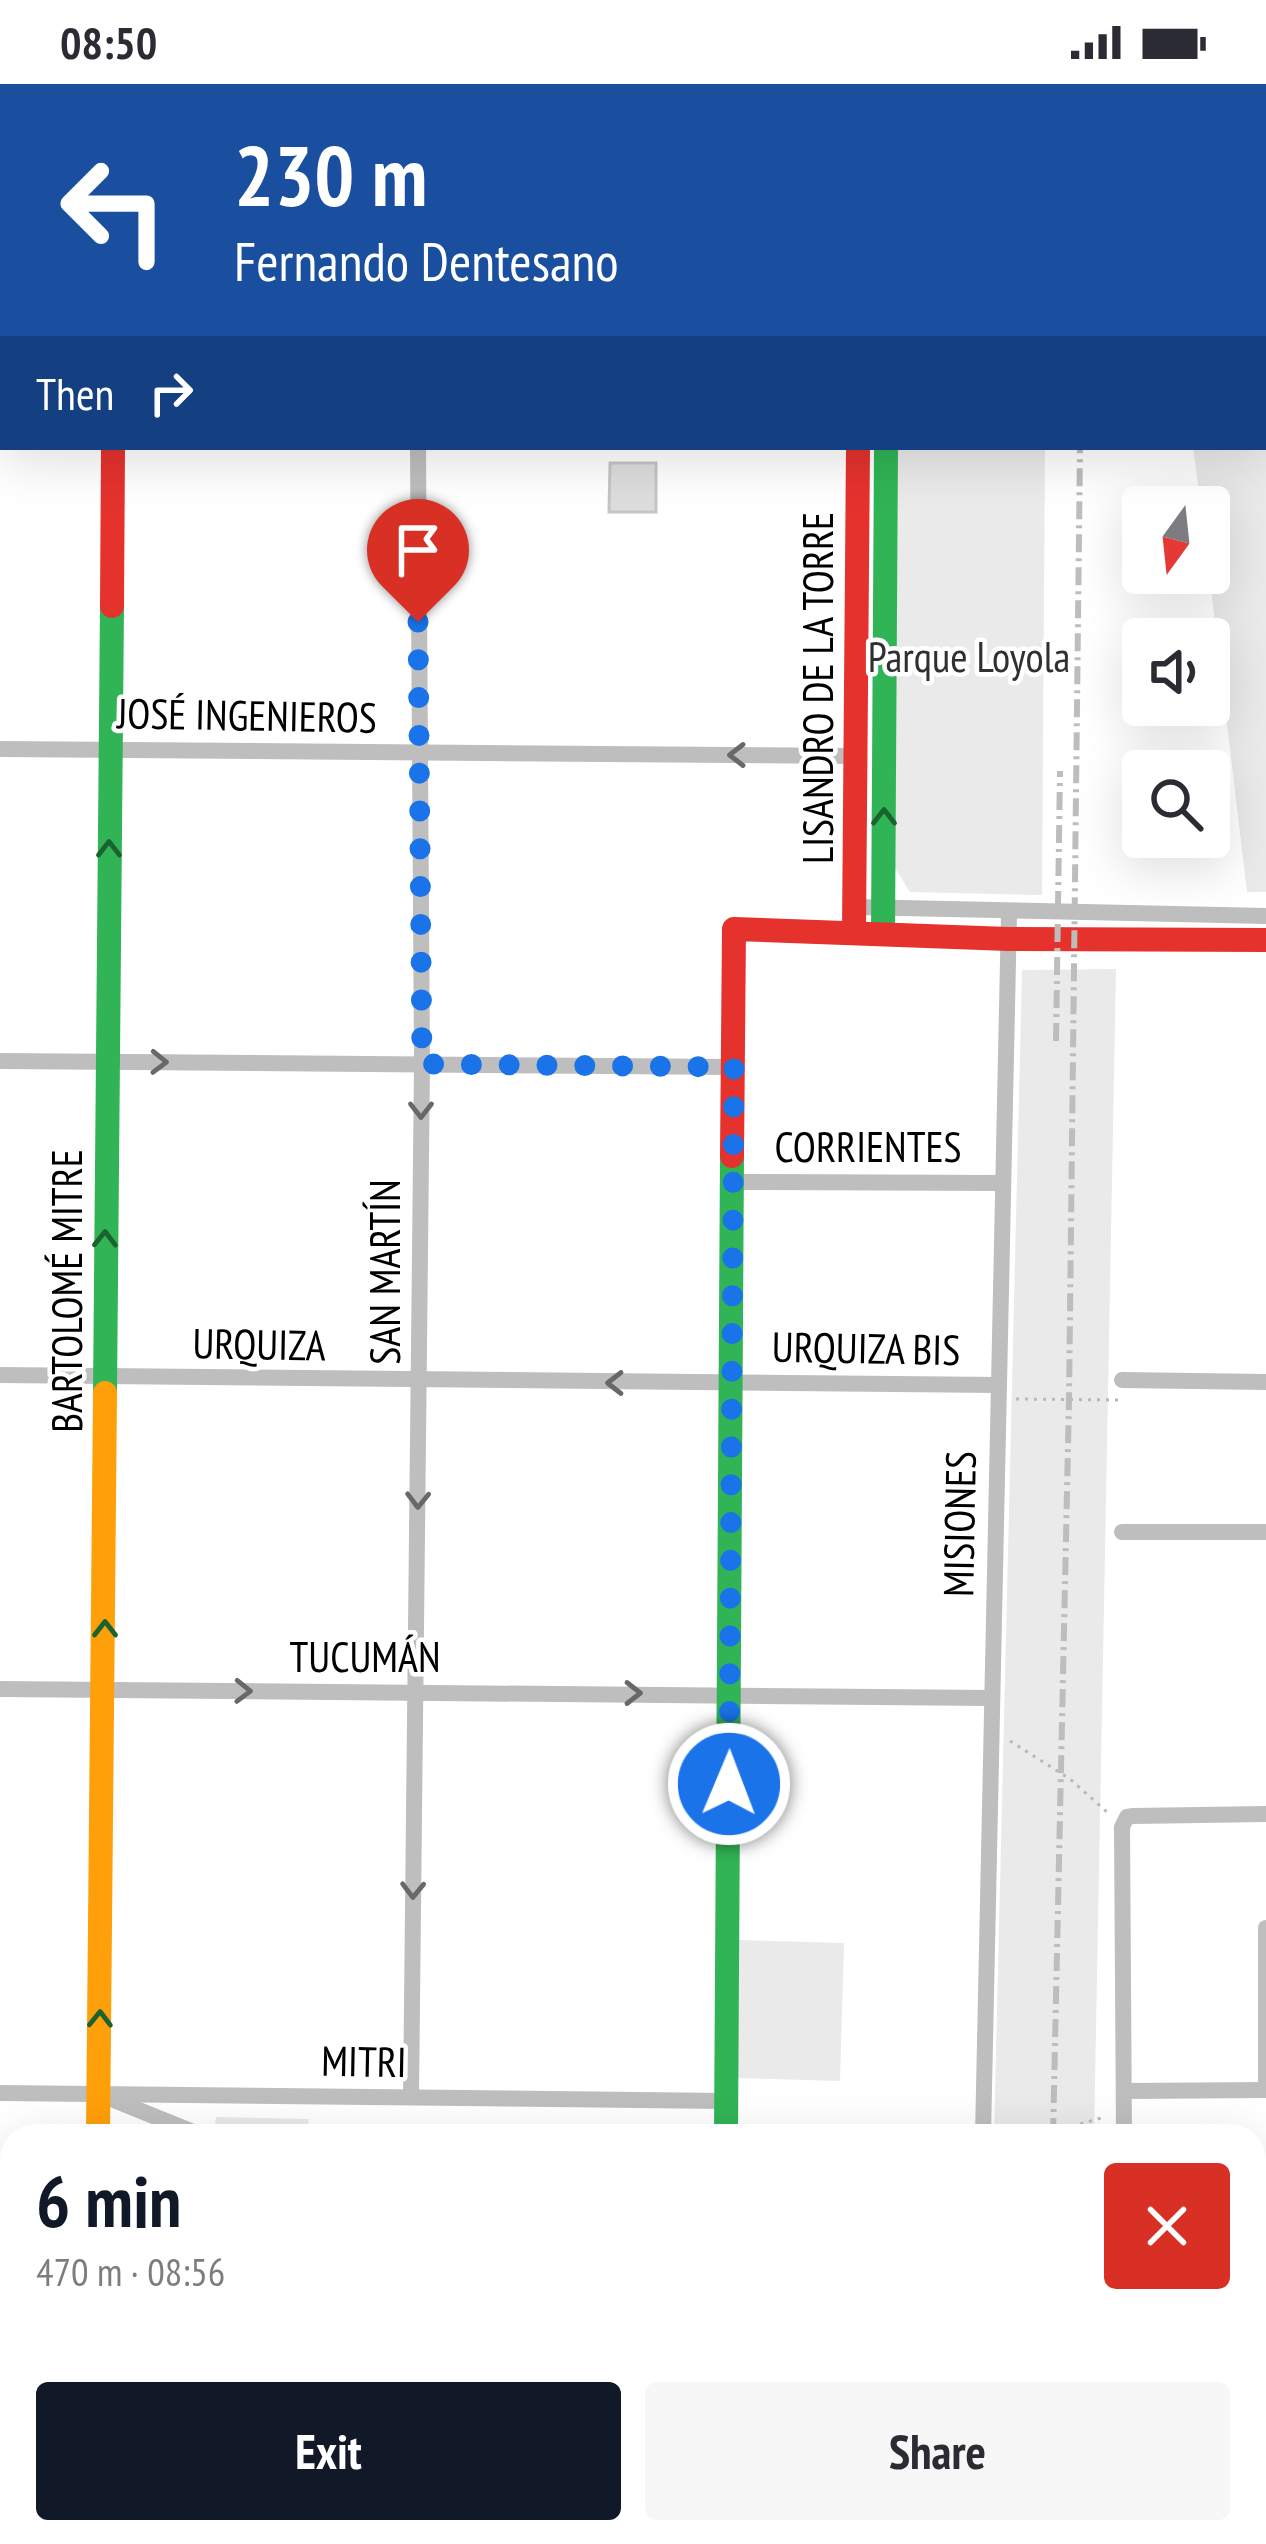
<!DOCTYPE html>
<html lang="en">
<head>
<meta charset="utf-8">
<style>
	:root { --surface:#fff; --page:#f7f7f7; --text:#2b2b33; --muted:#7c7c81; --accent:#111827 }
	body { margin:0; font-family:"PT Sans Narrow",sans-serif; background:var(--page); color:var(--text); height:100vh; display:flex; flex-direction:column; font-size:45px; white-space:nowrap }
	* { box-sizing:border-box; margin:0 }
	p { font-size:39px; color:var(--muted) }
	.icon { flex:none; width:66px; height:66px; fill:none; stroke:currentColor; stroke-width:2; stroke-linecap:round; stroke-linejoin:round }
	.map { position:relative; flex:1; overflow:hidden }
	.side { position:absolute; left:0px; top:2040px; width:1266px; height:420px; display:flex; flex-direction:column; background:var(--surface); border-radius:36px 36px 0 0; box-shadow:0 12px 48px #0002 }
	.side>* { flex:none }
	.guide { position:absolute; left:0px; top:0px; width:1266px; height:366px; box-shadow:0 12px 48px #0002; background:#1a4fa0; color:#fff; overflow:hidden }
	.needle { width:78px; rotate:195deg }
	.controls { position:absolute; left:1122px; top:402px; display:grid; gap:24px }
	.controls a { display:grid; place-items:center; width:108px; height:108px; border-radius:12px; background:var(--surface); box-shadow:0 12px 48px #0002; font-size:60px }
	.pin { position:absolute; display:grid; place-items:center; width:102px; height:102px; color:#fff; margin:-123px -51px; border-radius:50% 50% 50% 0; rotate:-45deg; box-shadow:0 0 12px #0007 }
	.pin .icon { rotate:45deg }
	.me { position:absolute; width:132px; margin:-66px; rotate:1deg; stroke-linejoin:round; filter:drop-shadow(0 0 9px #0008) }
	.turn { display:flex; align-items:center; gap:42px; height:252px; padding:0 36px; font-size:54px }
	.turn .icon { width:156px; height:156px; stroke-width:2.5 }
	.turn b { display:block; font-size:84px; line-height:102px }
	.then { display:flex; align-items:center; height:114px; padding:0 36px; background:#0003; gap:24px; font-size:45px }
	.round { display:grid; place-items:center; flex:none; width:126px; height:126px; border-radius:12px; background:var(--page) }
	.overview { display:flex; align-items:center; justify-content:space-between; height:204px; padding:0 36px }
	h1 { font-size:72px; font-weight:600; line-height:90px; color:var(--accent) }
	.action { display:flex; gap:24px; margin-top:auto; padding:24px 36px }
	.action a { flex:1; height:138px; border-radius:12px; background:var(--accent); color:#fff; font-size:48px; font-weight:600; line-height:138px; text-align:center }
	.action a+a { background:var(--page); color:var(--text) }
	.status { display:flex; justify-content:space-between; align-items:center; height:84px; padding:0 60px; background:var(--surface); direction:ltr }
	.status svg { height:33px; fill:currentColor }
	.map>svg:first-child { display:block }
</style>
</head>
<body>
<div class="status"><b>08:50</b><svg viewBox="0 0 49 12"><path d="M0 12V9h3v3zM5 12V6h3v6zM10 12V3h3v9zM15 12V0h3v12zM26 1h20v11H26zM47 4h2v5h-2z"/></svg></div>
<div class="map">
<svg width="1266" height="2460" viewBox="0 0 1266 2460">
	<rect width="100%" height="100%" fill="#fff"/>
	<g fill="#eaeaea">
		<path d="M1263,188H1266V808H1247L1209,489V423H1201L1193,363H1263Z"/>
		<path d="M896,363H1045L1042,811L910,808L893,781Z"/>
		<path d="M1116,885L1094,2052H994L1022,886Z"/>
		<path d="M738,1856L844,1859L840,1997L734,1994Z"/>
		<path d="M216,2033L309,2035L305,2052H221L214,2048Z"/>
	</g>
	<path fill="#ddd" stroke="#c5c5c5" stroke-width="3" d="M610,379H656V428H609Z"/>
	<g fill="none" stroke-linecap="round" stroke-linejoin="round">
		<g stroke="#b8b8b8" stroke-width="3" stroke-dasharray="3 6" stroke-linecap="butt">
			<path d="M1016,1315L1120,1316"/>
			<path d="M1010,1657L1070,1695L1108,1729"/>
			<path d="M1037,2052L1105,2033"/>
		</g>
		<path stroke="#bebebe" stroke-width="8" d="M429,2460L435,2448"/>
		<g stroke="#bebebe" stroke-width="16">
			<path d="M992,0V3"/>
			<path d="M116,3V0"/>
			<path d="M429,3V0"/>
			<path d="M0,358H3"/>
			<path d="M0,665L854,672"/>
			<path d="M855,823L1266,832"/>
			<path d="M0,977L734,983"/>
			<path d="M733,1098L1002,1099"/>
			<path d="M0,1291L999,1301"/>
			<path d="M1122,1296L1266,1298"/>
			<path d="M1122,1448H1266"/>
			<path d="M0,1605L991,1614"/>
			<path d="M1266,1844V1998"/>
			<path d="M1124,2007L1266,2006"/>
			<path d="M0,2009L726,2017"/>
			<path d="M411,2013L422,980L418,363"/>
			<path d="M109,2014L203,2052"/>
			<path d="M983,2052L1009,830"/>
			<path d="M1124,2052L1122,1743L1127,1733L1133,1732L1266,1730"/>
			<path d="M1265,2111L1266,2169"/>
			<path d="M1254,2290H1266"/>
			<path d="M0,2420H12"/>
			<path d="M140,2448L162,2460"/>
			<path d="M1007,2448L1031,2460"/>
			<path d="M381,2460L387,2448"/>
		</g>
		<g stroke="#30b455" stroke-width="24">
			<path d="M862,0V3"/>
			<path d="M0,15H3"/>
			<path d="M883,850L886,363"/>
			<path d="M105,1309L112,522"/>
			<path d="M726,2052L732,1072"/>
		</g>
		<path stroke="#ff9f0a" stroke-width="24" d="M98,2052L105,1309"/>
		<g stroke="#e5322d" stroke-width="24">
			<path d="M890,0V3"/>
			<path d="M0,39H3"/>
			<path d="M112,522L113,363"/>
			<path d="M854,846L858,363"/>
			<path d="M732,1072L734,845L1008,855L1266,856"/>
		</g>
		<g stroke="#bdbdbd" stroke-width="6" stroke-dasharray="18 6 3 6" stroke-linecap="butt">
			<path d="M1068,3V0"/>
			<path d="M1056,957L1060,687"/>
			<path d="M1053,2052L1069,1316L1080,363"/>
			<path d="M1049,2448V2460"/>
		</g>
	</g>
	<defs><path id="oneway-chevron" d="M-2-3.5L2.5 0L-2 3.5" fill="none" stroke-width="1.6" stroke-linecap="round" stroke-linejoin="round" transform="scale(3)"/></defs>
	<g stroke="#686868">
		<use href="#oneway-chevron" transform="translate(737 671) rotate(-180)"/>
		<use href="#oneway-chevron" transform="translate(159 978) rotate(1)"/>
		<use href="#oneway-chevron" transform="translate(421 1026) rotate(90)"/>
		<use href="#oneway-chevron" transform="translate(615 1299) rotate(180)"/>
		<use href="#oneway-chevron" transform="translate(418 1416) rotate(91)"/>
		<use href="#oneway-chevron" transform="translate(243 1607) rotate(1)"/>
		<use href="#oneway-chevron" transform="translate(633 1609)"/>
		<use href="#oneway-chevron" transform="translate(413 1806) rotate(91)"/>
	</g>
	<g stroke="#1a632f">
		<use href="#oneway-chevron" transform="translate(884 733) rotate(-90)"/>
		<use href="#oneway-chevron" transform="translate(109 765) rotate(-90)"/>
		<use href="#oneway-chevron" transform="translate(105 1155) rotate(-89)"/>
		<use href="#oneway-chevron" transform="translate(105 1545) rotate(-90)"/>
		<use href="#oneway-chevron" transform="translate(100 1935) rotate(-89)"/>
	</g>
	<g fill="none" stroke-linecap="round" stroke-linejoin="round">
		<path stroke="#1a73e8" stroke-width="21" stroke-dasharray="0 37.8" d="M418,538L422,980L734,983L729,1700"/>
	</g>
	<g text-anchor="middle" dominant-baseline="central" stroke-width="9" stroke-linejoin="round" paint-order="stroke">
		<g font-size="42" fill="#303030" stroke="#fff">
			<text x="969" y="572">Parque Loyola</text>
		</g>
		<g font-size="42" fill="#000" stroke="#fff">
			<text transform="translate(817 604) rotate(-90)">LISANDRO DE LA TORRE</text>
			<text transform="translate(247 631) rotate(1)">JOSÉ INGENIEROS</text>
			<text x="868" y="1062">CORRIENTES</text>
			<text transform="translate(384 1188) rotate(-90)">SAN MARTÍN</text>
			<text transform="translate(66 1207) rotate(-90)">BARTOLOMÉ MITRE</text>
			<text transform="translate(259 1260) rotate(1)">URQUIZA</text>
			<text transform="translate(866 1264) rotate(1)">URQUIZA BIS</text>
			<text transform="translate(959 1440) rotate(-89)">MISIONES</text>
			<text x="365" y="1572">TUCUMÁN</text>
			<text transform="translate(364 1977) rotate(1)">MITRI</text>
		</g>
	</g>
</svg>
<div class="controls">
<a><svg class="needle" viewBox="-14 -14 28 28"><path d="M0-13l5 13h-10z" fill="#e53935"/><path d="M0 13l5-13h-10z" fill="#7c7c81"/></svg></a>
<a><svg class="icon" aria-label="sound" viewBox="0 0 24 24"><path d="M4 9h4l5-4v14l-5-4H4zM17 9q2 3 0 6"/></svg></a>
<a><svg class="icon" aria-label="search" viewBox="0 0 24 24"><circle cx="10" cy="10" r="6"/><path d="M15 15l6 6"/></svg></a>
</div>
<div class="pin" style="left:418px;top:538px;background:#d93025"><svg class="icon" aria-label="arrive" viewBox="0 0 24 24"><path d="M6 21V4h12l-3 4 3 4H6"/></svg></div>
<svg class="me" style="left:729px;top:1700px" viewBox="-20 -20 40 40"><circle r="17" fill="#1a73e8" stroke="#fff" stroke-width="3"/><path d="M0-11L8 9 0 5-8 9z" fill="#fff"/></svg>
<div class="guide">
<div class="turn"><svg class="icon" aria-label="left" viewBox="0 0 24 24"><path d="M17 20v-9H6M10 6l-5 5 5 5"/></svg><div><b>230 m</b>Fernando Dentesano</div></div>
<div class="then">Then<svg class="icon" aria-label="right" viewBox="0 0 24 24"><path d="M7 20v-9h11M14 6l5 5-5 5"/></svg></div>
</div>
<section class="side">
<div class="overview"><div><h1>6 min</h1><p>470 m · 08:56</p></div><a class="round" style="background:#d93025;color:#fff"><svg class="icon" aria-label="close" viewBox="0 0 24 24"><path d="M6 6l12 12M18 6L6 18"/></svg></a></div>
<div class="action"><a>Exit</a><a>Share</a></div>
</section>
</div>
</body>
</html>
